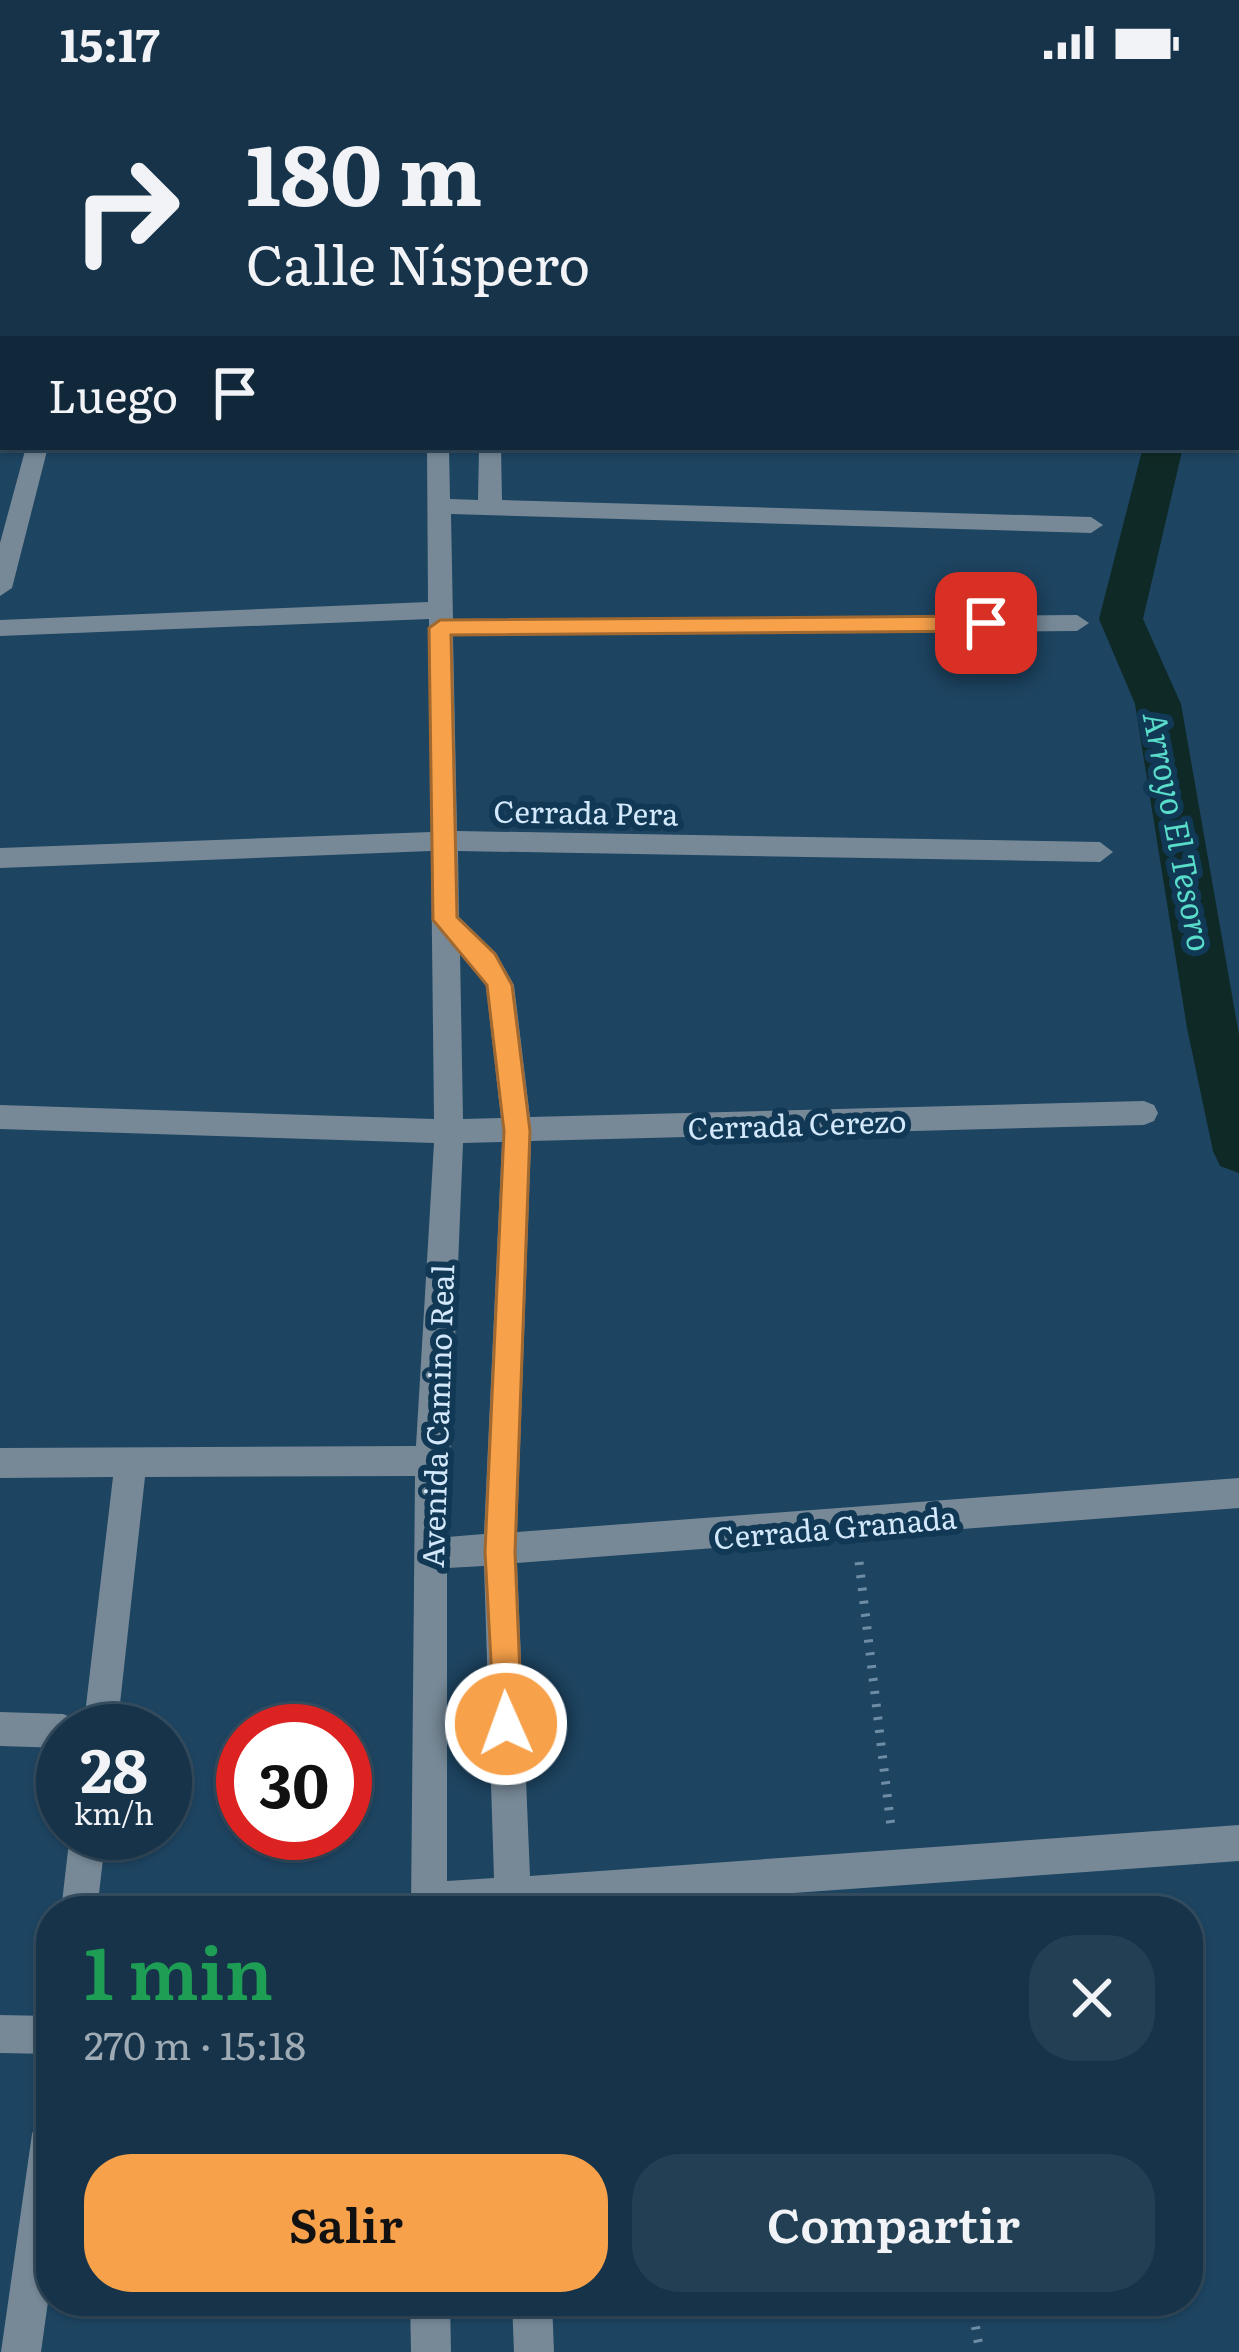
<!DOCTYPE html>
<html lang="es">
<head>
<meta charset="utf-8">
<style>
	:root { --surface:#163349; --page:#233f53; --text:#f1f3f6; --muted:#9eaab4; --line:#354e61; --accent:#f7a14a }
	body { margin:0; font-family:Literata,serif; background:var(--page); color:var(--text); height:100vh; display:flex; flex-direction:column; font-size:45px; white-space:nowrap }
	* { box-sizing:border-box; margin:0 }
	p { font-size:39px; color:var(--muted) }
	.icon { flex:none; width:66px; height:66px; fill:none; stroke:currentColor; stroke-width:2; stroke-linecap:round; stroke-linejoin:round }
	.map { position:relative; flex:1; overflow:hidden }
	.side { position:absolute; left:36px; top:1812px; width:1167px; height:420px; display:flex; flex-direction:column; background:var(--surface); border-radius:48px; box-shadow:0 3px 9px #0004,0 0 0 3px var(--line) }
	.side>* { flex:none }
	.hud { position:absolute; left:0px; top:0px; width:1239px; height:366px; box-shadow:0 3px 9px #0004,0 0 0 3px var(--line); background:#163349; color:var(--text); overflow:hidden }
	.speed { position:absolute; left:36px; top:1620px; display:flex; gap:24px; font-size:60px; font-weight:700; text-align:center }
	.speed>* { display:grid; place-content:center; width:156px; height:156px; border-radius:50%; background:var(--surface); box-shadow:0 3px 9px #0004,0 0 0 3px var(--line); line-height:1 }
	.speed small { font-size:30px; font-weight:400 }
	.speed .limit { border:18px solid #d22; background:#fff; color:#111 }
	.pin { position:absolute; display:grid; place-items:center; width:102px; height:102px; color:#fff; margin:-51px; border-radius:24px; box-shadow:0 6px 18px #0006 }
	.me { position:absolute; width:132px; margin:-66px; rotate:358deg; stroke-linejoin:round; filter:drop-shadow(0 0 9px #0008) }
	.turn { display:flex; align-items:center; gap:42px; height:252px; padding:0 48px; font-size:54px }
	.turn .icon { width:156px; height:156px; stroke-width:2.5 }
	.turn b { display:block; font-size:84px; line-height:102px }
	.then { display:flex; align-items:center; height:114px; padding:0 48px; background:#0003; gap:24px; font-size:45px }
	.round { display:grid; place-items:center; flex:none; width:126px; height:126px; border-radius:48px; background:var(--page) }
	.summary { display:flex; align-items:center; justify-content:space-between; height:204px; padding:0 48px }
	h1 { font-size:72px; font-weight:600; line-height:90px; color:#1e9e55 }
	.cta { display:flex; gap:24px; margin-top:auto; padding:24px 48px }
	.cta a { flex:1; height:138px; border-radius:48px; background:var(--accent); color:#111; font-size:48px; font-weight:600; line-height:138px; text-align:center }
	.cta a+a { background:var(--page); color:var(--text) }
	.status { display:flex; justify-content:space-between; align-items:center; height:84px; padding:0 60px; background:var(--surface); direction:ltr }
	.status svg { height:33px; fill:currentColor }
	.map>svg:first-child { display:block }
</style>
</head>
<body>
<div class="status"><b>15:17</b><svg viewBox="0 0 49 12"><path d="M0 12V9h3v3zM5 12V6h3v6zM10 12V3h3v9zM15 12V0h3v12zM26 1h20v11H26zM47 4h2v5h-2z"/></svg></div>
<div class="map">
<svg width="1239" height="2268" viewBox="0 0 1239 2268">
	<rect width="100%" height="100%" fill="#1d4461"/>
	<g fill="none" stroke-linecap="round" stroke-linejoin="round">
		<g fill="#0f2a26" fill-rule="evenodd">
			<path d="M1239,142V165L1236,166V143Z"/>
			<path d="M1143,363H1183L1143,535L1181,620L1239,951V1089L1220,1082L1213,1067L1187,944L1135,620L1099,535Z"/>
		</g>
		<g stroke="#6e8da5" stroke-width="9" stroke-dasharray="3 10" stroke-linecap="butt">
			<path d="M859,1478L891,1743"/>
			<path d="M971,2217L980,2268"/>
		</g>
		<g fill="#778997" fill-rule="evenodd">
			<path d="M163,0H183L162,3Z"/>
			<rect x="432" y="0" width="20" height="3"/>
			<rect x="489" y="0" width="20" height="3"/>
			<path d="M966,0H1017L1020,3H969Z"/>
			<rect x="1236" y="17" width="3" height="12"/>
			<rect x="1236" y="95" width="3" height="12"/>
			<path d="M26,363H48L12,504L0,512V459Z"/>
			<path d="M427,363H449L450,415L478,416L479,363H501L502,416L1091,433L1103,441L1091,449L451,430L453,536L1077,531L1089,539L1077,547L453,552L457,747L1100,758L1113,768L1100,778L458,767L459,833L496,869L514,901L530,1033L1144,1017L1154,1021L1158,1029L1154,1037L1144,1041L531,1057L517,1448L1239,1394V1424L517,1479L530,1792L1239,1741V1777L544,1827H411L415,1392L145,1393L117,1647H83L113,1393L0,1394V1364L416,1362L434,1059L0,1045V1021L434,1035L431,767L0,784V764L431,748L429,535L0,552V536L428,518ZM460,868L486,902L501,1034L463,1035ZM502,1058L484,1450L447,1453L463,1059ZM484,1482L494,1794L447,1797V1484Z"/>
			<path d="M0,1628L63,1630L75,1635L80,1647H63V1664L0,1662Z"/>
			<path d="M70,1749H106L97,1827H61Z"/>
			<path d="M0,1931L51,1932V1970L0,1969Z"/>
			<path d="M51,2031V2196L41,2268H1L32,2050L37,2036Z"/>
			<path d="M410,2217H450L451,2268H411Z"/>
			<path d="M512,2217H552L554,2268H514Z"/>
		</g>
		<rect fill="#abcfec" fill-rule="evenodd" x="1236" y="253" width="3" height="14"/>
	</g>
	<path fill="#f7a14a" stroke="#a16930" stroke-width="3" d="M986,532L997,539L986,547L451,551L457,833L495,870L512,901L530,1047L515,1468L522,1640L517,1651L506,1656L495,1651L485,1468L504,1047L487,901L433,836L429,544L440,536Z"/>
	<g text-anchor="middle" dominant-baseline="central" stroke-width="12" stroke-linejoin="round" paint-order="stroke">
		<g font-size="30" fill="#d3e8fa" stroke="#113955">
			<text transform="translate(586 727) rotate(1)">Cerrada Pera</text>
			<text transform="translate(797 1039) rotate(-2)">Cerrada Cerezo</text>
			<text transform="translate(436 1332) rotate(-88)">Avenida Camino Real</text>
			<text transform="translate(835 1442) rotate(-5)">Cerrada Granada</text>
		</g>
		<g font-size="33" font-style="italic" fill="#59dcca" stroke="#113955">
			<text transform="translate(1180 747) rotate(79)">Arroyo El Tesoro</text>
		</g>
	</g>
</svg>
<div class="speed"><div>28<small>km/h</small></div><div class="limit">30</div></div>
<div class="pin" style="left:986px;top:539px;background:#d93025"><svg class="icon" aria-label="arrive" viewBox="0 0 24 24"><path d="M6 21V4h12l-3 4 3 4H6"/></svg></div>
<svg class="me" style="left:506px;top:1640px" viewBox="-20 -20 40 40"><circle r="17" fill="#f7a14a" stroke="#fff" stroke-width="3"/><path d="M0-11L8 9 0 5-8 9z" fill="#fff"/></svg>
<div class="hud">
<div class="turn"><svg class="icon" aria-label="right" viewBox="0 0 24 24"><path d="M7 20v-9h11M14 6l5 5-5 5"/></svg><div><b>180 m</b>Calle Níspero</div></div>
<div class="then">Luego<svg class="icon" aria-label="arrive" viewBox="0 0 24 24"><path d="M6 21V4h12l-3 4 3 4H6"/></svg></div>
</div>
<section class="side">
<div class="summary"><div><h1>1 min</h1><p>270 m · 15:18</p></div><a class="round"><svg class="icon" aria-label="close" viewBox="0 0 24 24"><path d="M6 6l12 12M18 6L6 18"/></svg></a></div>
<div class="cta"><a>Salir</a><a>Compartir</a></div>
</section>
</div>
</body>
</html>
